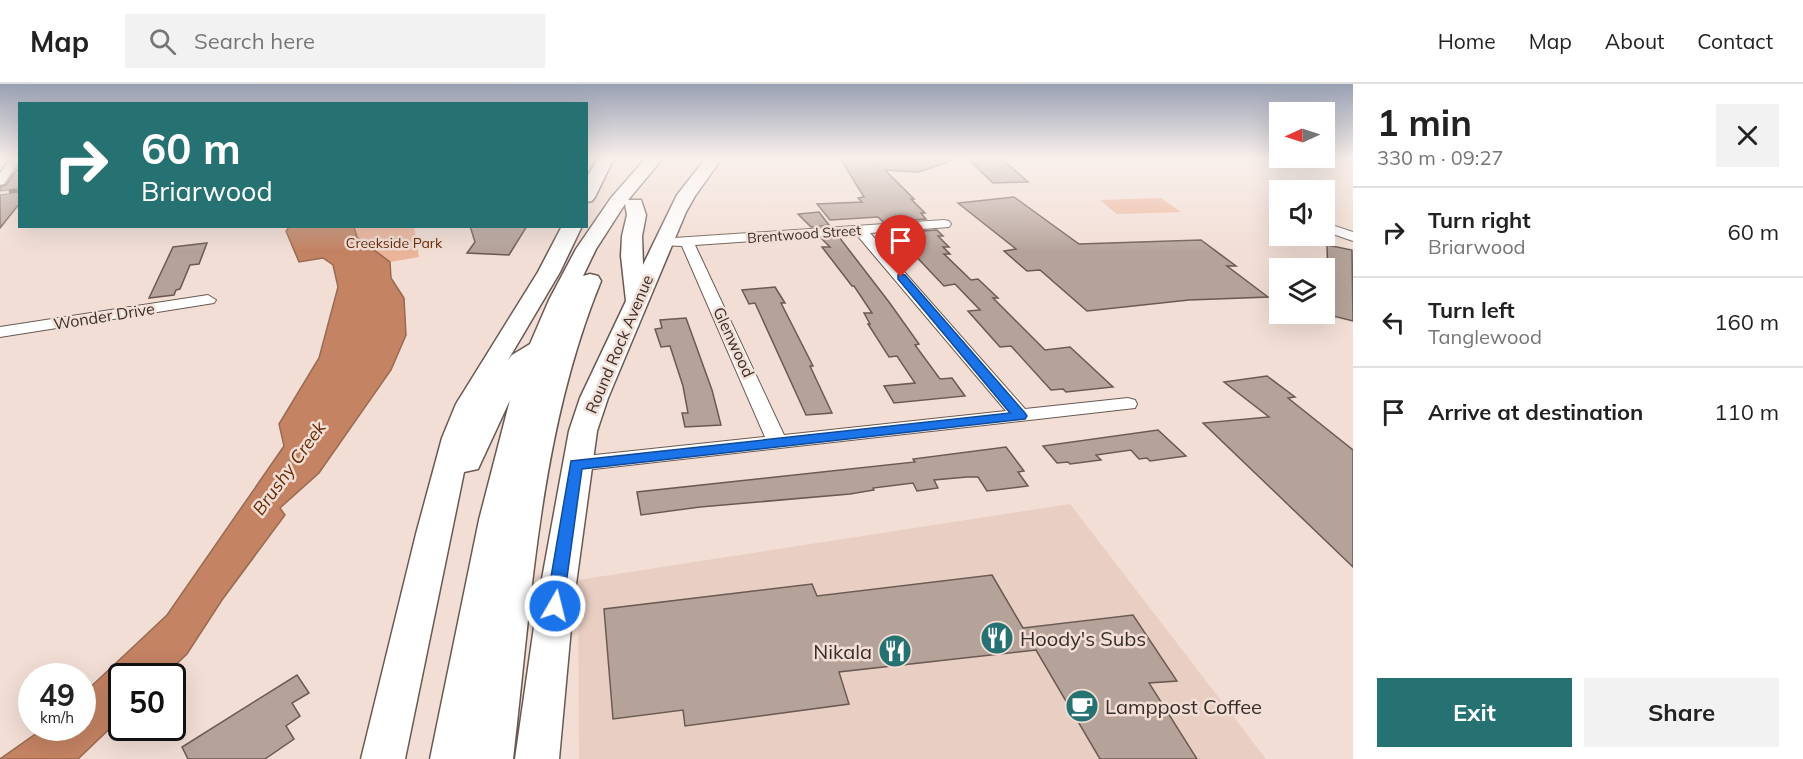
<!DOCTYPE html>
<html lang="en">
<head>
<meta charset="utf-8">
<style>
	:root { --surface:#fff; --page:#f2f2f2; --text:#222; --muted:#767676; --line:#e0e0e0; --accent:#267172 }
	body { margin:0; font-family:Mulish,sans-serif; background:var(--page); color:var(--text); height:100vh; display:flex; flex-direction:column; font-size:22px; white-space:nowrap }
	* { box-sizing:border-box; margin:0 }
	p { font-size:20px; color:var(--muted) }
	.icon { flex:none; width:33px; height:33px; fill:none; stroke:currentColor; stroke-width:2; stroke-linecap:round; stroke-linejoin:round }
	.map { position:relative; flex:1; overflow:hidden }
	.details { display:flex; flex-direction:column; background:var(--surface); width:450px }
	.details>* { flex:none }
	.top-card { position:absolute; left:18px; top:18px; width:570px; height:126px; border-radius:0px; box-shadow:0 6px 24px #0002; background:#267172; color:#fff; overflow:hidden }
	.needle { width:39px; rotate:267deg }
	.buttons { position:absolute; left:1269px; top:18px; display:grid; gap:12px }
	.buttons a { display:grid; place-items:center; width:66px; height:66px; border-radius:0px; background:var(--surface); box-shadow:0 6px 24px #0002; font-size:30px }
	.speed { position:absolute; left:18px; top:579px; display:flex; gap:12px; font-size:30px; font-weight:700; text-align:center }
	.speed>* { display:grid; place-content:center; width:78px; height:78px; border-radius:50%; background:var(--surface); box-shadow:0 6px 24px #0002; line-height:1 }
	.speed small { font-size:15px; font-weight:400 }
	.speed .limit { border:3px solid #111; border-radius:9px; background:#fff; color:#111 }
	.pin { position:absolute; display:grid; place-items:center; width:51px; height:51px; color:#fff; margin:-62px -26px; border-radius:50% 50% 50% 0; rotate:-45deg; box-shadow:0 0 6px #0007 }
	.pin .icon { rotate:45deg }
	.me { position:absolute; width:66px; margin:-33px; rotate:8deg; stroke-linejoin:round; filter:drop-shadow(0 0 4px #0008) }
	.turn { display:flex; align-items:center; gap:21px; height:126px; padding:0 24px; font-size:27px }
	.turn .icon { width:78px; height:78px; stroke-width:2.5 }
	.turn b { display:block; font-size:42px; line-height:51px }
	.round { display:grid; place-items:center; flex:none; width:63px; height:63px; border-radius:0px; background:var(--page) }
	.overview { display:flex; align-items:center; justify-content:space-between; height:102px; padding:0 24px }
	h1 { font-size:36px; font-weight:700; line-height:45px }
	.action { display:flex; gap:12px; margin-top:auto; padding:12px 24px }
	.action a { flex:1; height:69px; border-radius:0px; background:var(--accent); color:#fff; font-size:24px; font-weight:700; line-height:69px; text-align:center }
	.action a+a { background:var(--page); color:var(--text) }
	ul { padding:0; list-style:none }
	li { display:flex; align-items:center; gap:18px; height:90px; padding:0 24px; border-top:2px solid var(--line) }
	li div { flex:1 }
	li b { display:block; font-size:22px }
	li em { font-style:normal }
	header { display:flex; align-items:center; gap:36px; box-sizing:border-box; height:84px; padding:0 30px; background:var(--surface); border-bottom:2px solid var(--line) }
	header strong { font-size:28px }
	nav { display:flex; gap:33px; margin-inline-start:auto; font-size:21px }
	.search { width:420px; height:54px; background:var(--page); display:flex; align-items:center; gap:15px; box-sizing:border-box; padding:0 21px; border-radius:0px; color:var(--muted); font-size:22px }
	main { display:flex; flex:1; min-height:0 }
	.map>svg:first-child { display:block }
</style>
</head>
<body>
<header>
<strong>Map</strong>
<div class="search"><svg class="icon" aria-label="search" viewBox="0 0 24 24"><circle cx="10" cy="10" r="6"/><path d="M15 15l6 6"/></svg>Search here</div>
<nav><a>Home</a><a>Map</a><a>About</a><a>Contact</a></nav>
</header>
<main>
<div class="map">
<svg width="1353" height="675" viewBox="0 0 1353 675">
	<rect width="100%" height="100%" fill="#f2ded5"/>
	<path fill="#e9cfc3" d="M1070,420L1266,675H579L578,496Z"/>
	<g fill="#ecb49a">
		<path d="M1161,114L1181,128L1117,130L1100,116Z"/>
		<path d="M354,143H414L419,173L390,178L357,152Z"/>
	</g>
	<path fill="#c48363" stroke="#996a52" stroke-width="1.5" d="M289,143H354L357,153L390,178L391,194L404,214L406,251L391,286L319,389L280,424L285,431L222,516L187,570L164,592H122L121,634L78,675H0L44,644H82L83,610L167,531L284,362L279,340L319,274L338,203L333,181L323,174L299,178L286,147Z"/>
	<g fill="#b5a39a" stroke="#6b5a53" stroke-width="1.5">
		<path d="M840,74H873L879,79V74H953V76L919,88L885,86L914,115H911L925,129H921L926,135L883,138L878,133L830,136L817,120L862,118L858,114L864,113Z"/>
		<path d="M967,74H1001L1028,98L993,99Z"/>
		<path d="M20,82V119L0,144V103L6,101Z"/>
		<path d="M1014,113L1079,160L1201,156L1236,182H1227L1268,213L1189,216L1087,227L1040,186L1027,187L1004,167L1016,165L958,119Z"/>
		<path d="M819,128L829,141L811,143L798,130Z"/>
		<path d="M470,142H527L509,171L467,169L475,158Z"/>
		<path d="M937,146L943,152H938L949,163H943L950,170H944L971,196L978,195L998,214H993L1045,266L1070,263L1113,303L1066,308L1063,305L1051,306L1011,262L1000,263L968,227L980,226L955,200L944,202L894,149Z"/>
		<path d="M839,153L889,218L919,260L915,261L940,295L952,294L965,312L894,319L884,302L915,299L897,272L889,273L868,240H870L864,229H872L854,202H852L822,163H830L822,155Z"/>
		<path d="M207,159L199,180L190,181L180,205L176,206L174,211L149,214L173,163Z"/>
		<path d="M1327,161L1352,166L1353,237L1329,231Z"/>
		<path d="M775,203L785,219H781L813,282H810L832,329L806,331L755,219L749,220L742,206Z"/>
		<path d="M686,234L712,306L721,341L685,343L682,329H688L683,302L670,262L661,263L655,245L662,244L660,236Z"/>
		<path d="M1267,292L1295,313L1288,314L1353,366V483L1203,339L1269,333L1224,298Z"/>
		<path d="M1158,346L1186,372L1150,377L1147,374L1139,375L1131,366L1096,371L1101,376L1070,380L1068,378L1057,379L1043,362Z"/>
		<path d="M1006,363L1024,387L1018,388L1028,402L987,407L978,393H967L934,396L938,404L917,407L913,399L873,404L874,406L850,410L700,423L641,431L637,408L915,378L913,375Z"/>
		<path d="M992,491L1023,544L1133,531L1177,597L1149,599L1197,675H1100L1036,566L839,588L849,620L685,642L683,626L613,635L604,525L812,500L817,512Z"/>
		<path d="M297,591L309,609L292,619L300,632L286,642L294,655L265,675H188L182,663Z"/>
	</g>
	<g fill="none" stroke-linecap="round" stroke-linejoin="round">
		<g stroke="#6a5952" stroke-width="2">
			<g id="minor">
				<path d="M11,74H20V77L4,100L0,101V89Z"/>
				<path d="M944,136L949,137L951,140L949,143L870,149L1025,325L1128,314L1135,316L1137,320L1135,324L576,387L569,385L566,380L569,375L576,373L765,353L682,162L659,161L657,158L659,155ZM856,150L1006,327L784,351L695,161Z"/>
				<path d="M1332,141L1353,148V157L1327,148L1325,145Z"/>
				<path d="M208,211L216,216L214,219L0,253V243Z"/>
			</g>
		</g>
		<g stroke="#6a5952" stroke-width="3">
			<g id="secondary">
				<path d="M598,74H614L595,113L592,117L586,118V95Z"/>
				<path d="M646,74H663L628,116H641L646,131L642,152L643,181L677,111L706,74H722L695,112L686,128L608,314L597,347L573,522L559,675H515L537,522L569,347L580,314L626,217L621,172L622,152L627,131L625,120L596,165L583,192L590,190L598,192L601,197C539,348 532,514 513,675H430L479,436L510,316L478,385L464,388L405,675H361L416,450L442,354L456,320L538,188L562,142H582L560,188L508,276L512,271L530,260L549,216L576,165L611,114Z"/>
			</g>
		</g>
		<use href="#minor" fill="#fff" fill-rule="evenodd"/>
		<use href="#secondary" fill="#fff" fill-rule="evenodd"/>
		<g stroke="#635954" stroke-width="4.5">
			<path id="rail" d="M0,109L20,106"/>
		</g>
		<use href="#rail" stroke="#f2ded5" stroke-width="3" stroke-dasharray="9" stroke-linecap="butt"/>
	</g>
	<linearGradient id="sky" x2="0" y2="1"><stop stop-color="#99a0b3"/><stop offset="0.44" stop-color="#f9f0ec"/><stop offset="1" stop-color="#f9f0ec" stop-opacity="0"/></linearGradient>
	<rect width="1353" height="168" fill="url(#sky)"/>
	<path fill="#1a73e8" stroke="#114b97" stroke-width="1.5" d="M901,190L905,191L1025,329L1027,332L1025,335L582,385L563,522L561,528L555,530L548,528L546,522L571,377L1010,329L898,195V191Z"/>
	<defs>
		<g id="restaurant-disc" transform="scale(1.725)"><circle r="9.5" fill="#267172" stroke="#f2ded5"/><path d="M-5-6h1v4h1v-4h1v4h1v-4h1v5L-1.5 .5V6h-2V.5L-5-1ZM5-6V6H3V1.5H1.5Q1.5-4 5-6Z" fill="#fff"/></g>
		<g id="cafe-disc" transform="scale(1.725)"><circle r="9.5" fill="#267172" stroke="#f2ded5"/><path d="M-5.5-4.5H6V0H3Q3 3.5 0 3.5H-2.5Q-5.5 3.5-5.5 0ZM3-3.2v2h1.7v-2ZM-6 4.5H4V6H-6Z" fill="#fff"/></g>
	</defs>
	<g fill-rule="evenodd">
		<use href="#restaurant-disc" x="997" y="554"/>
		<use href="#restaurant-disc" x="895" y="567"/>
		<use href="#cafe-disc" x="1082" y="622"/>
	</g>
	<g text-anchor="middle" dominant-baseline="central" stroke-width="5" stroke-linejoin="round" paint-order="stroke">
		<g font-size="14" fill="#352e2a" stroke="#f2ded5">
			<text transform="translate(804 150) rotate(-4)">Brentwood Street</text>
		</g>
		<g font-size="14" fill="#6b2e0b" stroke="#f2ded5">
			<text x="394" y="159">Creekside Park</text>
		</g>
		<g font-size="16" fill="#352e2a" stroke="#f2ded5">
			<text transform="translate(104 232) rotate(-9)">Wonder Drive</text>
			<text transform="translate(734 258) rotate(65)">Glenwood</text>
			<text transform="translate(619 260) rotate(-67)">Round Rock Avenue</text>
		</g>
		<g font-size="18" font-style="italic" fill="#682b06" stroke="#f2ded5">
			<text transform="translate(289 384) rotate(-54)">Brushy Creek</text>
		</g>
		<g font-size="20" fill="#352e2a" stroke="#f2ded5" text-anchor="start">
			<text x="1020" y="554">Hoody's Subs</text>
			<text x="872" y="567" text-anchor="end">Nikala</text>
			<text x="1105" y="622">Lamppost Coffee</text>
		</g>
	</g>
</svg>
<div class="buttons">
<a><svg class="needle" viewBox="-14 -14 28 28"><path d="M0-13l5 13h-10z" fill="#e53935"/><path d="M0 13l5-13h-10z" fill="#767676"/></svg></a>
<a><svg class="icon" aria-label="sound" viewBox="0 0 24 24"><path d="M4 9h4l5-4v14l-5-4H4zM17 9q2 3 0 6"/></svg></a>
<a><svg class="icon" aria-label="layers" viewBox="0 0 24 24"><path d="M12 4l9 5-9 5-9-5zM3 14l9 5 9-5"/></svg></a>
</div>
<div class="speed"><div>49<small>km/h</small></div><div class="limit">50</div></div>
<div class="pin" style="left:901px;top:193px;background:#d93025"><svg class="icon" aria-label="arrive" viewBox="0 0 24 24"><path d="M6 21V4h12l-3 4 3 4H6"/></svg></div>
<svg class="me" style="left:555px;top:522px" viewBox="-20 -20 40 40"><circle r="17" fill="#1a73e8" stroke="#fff" stroke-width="3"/><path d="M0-11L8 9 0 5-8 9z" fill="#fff"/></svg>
<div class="top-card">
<div class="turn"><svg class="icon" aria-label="right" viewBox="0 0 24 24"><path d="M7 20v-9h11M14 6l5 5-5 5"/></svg><div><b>60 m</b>Briarwood</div></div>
</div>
</div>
<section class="details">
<div class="overview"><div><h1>1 min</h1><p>330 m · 09:27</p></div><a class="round"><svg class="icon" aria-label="close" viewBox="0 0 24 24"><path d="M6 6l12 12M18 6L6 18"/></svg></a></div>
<ul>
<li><svg class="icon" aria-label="right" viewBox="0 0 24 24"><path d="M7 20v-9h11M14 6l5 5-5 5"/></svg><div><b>Turn right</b><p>Briarwood</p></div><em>60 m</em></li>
<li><svg class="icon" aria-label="left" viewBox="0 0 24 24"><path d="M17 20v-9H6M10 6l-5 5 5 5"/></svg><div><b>Turn left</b><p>Tanglewood</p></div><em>160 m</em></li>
<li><svg class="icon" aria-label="arrive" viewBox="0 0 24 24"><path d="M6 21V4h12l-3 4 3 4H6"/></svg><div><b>Arrive at destination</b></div><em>110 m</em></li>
</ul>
<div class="action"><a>Exit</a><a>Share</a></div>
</section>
</main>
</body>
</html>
